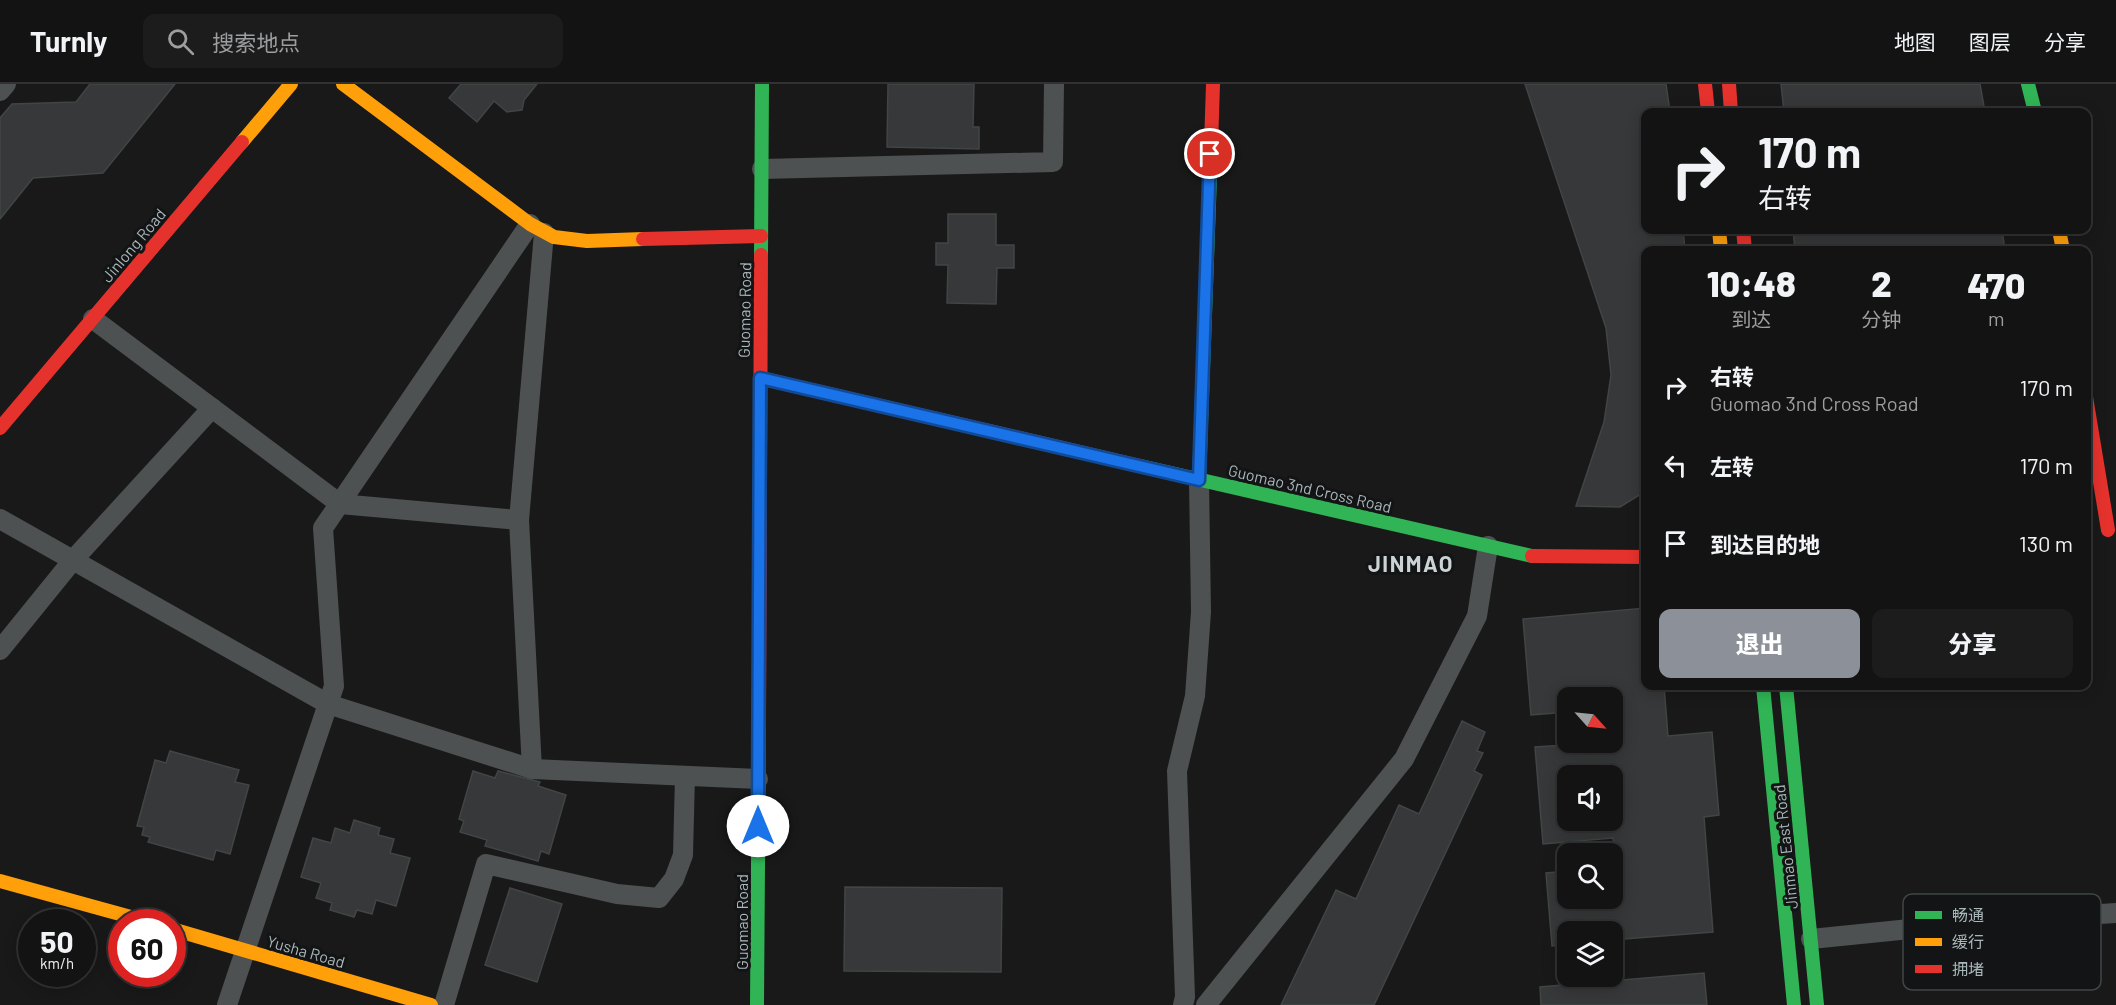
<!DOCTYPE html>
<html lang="zh">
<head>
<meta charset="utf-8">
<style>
	:root { --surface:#131313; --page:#1c1c1c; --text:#f1f3f6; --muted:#9d9ea0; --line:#323233; --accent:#8c9099 }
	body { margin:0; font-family:Barlow,"Noto Sans SC",sans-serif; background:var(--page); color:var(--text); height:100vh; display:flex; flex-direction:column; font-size:22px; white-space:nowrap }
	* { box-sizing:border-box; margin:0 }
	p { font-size:20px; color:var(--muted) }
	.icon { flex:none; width:33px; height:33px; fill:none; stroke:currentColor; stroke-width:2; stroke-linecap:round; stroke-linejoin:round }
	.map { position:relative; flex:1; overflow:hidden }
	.sheet { position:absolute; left:1641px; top:162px; width:450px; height:444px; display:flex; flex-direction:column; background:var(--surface); border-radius:12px; box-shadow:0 3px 15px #0003,0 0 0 2px var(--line) }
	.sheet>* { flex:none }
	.guide { position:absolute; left:1641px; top:24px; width:450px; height:126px; border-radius:12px; box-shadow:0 3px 15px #0003,0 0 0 2px var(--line); background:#131313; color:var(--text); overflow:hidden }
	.needle { width:39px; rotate:117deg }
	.buttons { position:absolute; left:1557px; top:603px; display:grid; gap:12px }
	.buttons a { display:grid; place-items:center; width:66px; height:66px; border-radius:12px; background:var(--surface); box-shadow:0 3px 15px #0003,0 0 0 2px var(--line); font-size:30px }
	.speed { position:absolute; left:18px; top:825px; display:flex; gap:12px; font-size:30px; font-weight:700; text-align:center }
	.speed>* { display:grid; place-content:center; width:78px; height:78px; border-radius:50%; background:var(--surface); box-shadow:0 3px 15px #0003,0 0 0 2px var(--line); line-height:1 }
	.speed small { font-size:15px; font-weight:400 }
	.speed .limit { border:9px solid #d22; background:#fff; color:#111 }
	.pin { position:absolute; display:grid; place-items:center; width:51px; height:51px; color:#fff; margin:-26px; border:3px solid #fff; border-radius:50%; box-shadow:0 2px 6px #0007 }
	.me { position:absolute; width:66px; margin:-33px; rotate:0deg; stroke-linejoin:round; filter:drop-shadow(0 0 4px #0008) }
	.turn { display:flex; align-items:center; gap:21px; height:126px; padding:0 18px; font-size:27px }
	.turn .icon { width:78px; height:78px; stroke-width:2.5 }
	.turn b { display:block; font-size:42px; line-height:51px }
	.eta { display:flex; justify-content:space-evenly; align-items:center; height:102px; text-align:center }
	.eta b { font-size:36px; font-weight:800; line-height:42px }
	.cta { display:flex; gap:12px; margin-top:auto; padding:12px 18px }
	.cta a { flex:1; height:69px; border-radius:12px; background:var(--accent); color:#fff; font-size:24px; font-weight:800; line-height:69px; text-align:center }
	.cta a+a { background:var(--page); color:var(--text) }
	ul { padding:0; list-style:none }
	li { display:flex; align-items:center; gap:18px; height:78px; padding:0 18px }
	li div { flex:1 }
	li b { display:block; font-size:22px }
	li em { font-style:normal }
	header { display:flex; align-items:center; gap:36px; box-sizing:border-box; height:84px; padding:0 30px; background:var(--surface); border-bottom:2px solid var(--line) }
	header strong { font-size:28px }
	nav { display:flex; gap:33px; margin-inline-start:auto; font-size:21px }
	.search { width:420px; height:54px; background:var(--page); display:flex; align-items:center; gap:15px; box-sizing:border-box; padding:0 21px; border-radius:12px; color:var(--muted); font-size:22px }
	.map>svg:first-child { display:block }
</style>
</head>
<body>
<header>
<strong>Turnly</strong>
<div class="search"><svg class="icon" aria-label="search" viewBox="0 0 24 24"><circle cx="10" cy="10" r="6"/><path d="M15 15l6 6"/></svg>搜索地点</div>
<nav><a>地图</a><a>图层</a><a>分享</a></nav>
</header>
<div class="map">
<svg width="2116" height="921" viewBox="0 0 2116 921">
	<rect width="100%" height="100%" fill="#191919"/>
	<g fill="#363839" stroke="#414545" stroke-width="1.5" fill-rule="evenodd">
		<path d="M90,0H175L103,89L33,94L0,135V34L12,20L76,18Z"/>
		<path d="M461,0H537L524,16L522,26L507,28L494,17L477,38L449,14Z"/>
		<path d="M888,0H974L973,43H979V65L887,63Z"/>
		<path d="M1525,0H1666L1670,28H1646V146H1683L1685,166H1646V398L1641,410L1620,423L1576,422L1604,338L1611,291L1606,244Z"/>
		<path d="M1781,0H1980L1985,28H1784Z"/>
		<path d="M948,130H996V161H1014V184H997L996,220L947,219L948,181H936V159H948Z"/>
		<path d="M1793,146H2002L2005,166H1795Z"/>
		<path d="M1646,524V602H1664L1668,652L1712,648L1719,731L1704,733L1713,848L1612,856V848H1568V860L1552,862L1546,789L1568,787V814H1612V783H1615L1613,754L1543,760L1535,663L1612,658V614H1568V628L1531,631L1523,535ZM1568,692H1612V736H1568Z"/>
		<path d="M1462,637L1485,648L1477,667L1483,669L1474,687L1482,691L1374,921H1281L1336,806L1356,815L1399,721L1419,730Z"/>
		<path d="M170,667L239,686L235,698L249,701L230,770L216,766L213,776L148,758L150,753L142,751L144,743L137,742L155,676L166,679Z"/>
		<path d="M473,687L495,694L498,687L540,698L538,702L566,711L549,770L541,767L538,777L485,762L487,756L460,748L464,737L459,735Z"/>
		<path d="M354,736L380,744L378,751L394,755L390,769L410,774L396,822L376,816L372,830L357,826L354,833L330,826L332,819L316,814L321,799L301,793L313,754L331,759L335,744L350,749Z"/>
		<path d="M845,803L1002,804L1001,888L844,887Z"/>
		<path d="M510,804L562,820L537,898L485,881Z"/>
		<path d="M1704,889L1707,921H1541L1540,903Z"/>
	</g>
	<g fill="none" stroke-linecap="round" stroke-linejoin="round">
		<g stroke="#4d5151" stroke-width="20">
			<path d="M0,7L6,0"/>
			<path d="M762,85L1053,78L1054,0"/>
			<path d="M93,235L340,420L519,436"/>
			<path d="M0,435L328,620L532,685L758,695"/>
			<path d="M0,566L73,476L212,324"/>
			<path d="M532,685L519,436L544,149"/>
			<path d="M1811,855L1979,838L2116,829"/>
			<path d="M227,921L334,602L323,444L530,140"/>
			<path d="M444,921L486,780L617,810L659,814L674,795L683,771L685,692"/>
			<path d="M1183,921L1185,913L1177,687L1195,612L1201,528L1199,396"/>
			<path d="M1206,921L1404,675L1477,532L1488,462"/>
		</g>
		<g stroke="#30b455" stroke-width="14">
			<path d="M2028,0L2035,28"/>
			<path d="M761,171L762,0"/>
			<path d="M1140,382L1532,472"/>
			<path d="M1199,396L1210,92"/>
			<path d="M1763,602L1794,921"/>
			<path d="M1786,602L1817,921"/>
			<path d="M757,921L759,638"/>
		</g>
		<g stroke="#ff9f0a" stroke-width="14">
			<path d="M343,0L530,140L554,153L587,157L643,155"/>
			<path d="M242,58L291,0"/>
			<path d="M1719,146L1721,166"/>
			<path d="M2059,146L2063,166"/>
			<path d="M0,797L149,838"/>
			<path d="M172,845L431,921"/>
		</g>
		<g stroke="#e5322d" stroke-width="14">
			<path d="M1705,0L1708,28"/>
			<path d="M1729,0L1731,28"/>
			<path d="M1210,92L1213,0"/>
			<path d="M1743,146L1745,166"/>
			<path d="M643,155L761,152"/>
			<path d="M760,294L1140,382"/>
			<path d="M2086,313L2108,446"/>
			<path d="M0,344L242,58"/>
			<path d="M1532,472L1646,473"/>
			<path d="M759,638L761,171"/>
		</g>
	</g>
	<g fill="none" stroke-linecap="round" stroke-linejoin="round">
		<g stroke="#114b97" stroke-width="15">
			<path id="route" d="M758,742L760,294L1199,396L1210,70"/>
		</g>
		<use href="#route" stroke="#1a73e8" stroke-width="10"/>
	</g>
	<g text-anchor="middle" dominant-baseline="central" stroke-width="6" stroke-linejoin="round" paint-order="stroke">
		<g font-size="16" fill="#aab7b9" stroke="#131415">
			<text transform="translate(133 161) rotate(-50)">Jinlong Road</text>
			<text transform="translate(744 226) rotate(-89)">Guomao Road</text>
			<text transform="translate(1310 404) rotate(13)">Guomao 3nd Cross Road</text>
			<text transform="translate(1785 763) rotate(-96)">Jinmao East Road</text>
			<text transform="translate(741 838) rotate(-90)">Guomao Road</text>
			<text transform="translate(306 867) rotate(16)">Yusha Road</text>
		</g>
		<g font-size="22" font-weight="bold" letter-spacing="1.5" fill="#cbd3d5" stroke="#131415">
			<text x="1411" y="479">JINMAO</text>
		</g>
	</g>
	<rect x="1903" y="810" width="198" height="96" rx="9" fill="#131415" stroke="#404546" stroke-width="1.5"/>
	<rect x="1915" y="827" width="27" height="8" fill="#30b455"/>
	<rect x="1915" y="854" width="27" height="8" fill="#ff9f0a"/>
	<rect x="1915" y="881" width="27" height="8" fill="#e5322d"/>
	<g font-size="16" fill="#aab7b9">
		<text x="1952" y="837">畅通</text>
		<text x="1952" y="864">缓行</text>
		<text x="1952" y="891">拥堵</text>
	</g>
</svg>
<div class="buttons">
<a><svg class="needle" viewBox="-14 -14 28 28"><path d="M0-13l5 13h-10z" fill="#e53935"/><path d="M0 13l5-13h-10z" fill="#9d9ea0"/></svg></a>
<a><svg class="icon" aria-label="sound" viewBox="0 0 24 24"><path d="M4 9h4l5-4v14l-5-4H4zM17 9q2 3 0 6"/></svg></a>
<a><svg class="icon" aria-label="search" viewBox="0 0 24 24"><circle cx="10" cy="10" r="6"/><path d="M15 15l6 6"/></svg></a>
<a><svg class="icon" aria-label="layers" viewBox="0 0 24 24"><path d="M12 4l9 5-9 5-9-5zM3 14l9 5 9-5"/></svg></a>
</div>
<div class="speed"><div>50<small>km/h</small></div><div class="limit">60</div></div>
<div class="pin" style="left:1210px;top:70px;background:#d93025"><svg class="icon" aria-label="arrive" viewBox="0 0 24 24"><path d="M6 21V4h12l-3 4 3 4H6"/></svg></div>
<svg class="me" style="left:758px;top:742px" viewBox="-20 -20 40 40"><circle r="19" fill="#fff"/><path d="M0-13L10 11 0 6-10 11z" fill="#1a73e8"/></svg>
<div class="guide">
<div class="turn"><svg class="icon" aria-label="right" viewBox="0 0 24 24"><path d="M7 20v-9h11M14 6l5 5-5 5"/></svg><div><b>170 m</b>右转</div></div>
</div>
<section class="sheet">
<div class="eta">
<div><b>10:48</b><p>到达</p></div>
<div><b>2</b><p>分钟</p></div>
<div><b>470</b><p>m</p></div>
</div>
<ul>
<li><svg class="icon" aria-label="right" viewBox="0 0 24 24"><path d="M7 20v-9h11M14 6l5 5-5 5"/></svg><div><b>右转</b><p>Guomao 3nd Cross Road</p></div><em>170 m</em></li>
<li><svg class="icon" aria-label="left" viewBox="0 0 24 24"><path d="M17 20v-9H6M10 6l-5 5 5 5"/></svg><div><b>左转</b></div><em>170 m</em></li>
<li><svg class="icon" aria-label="arrive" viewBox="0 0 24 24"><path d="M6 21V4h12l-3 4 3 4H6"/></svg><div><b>到达目的地</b></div><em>130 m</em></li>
</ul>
<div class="cta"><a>退出</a><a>分享</a></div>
</section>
</div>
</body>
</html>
